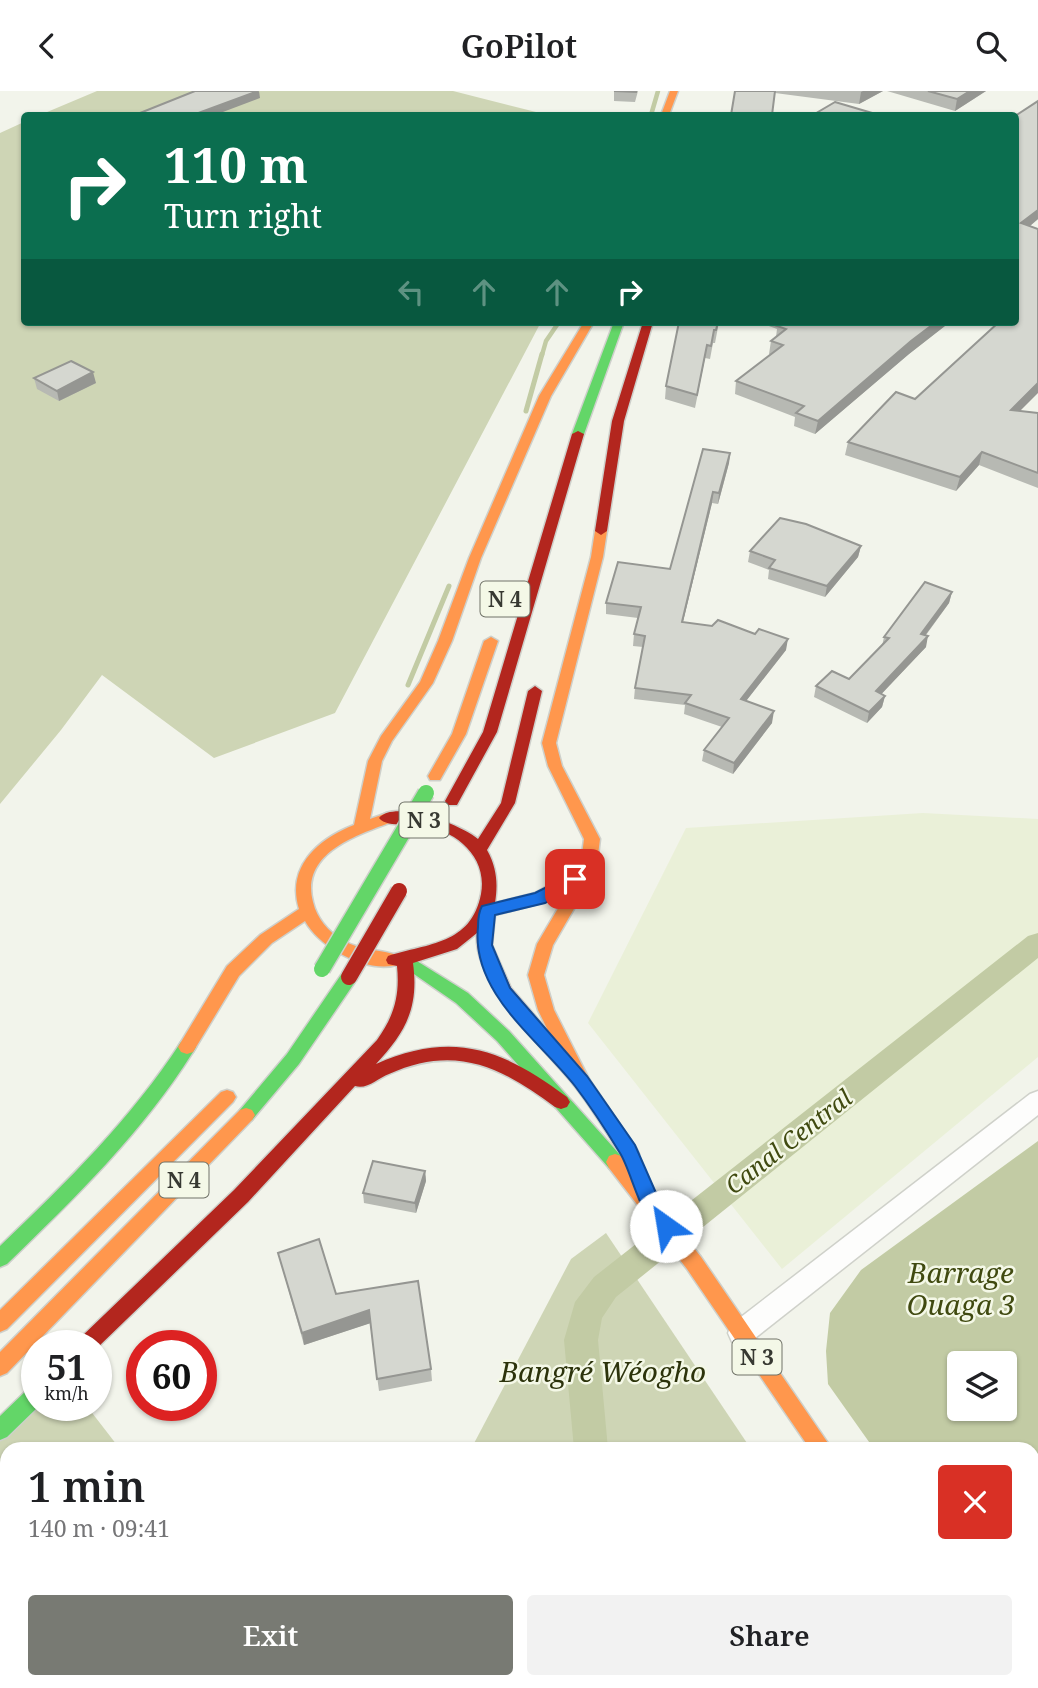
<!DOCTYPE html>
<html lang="en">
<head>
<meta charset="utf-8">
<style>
	:root { --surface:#fff; --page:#f2f2f2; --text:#202124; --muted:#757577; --accent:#787a73 }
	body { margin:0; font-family:"Noto Serif",serif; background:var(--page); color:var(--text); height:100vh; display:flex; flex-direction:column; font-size:26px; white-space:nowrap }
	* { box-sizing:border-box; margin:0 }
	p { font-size:23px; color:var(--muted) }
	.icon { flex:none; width:38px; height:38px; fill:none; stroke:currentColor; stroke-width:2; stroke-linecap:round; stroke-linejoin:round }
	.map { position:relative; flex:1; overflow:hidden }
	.side { position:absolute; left:0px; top:1351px; width:1040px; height:247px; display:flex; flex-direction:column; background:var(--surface); border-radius:21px 21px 0 0; box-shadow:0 2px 5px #0004 }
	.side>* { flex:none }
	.hud { position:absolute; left:21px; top:21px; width:998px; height:214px; border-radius:7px; box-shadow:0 2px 5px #0004; background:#0b6e4f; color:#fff; overflow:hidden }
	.controls { position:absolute; left:947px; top:1260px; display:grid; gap:14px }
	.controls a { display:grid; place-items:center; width:70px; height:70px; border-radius:7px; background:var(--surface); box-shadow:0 2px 5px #0004; font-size:35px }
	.speed { position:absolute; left:21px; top:1239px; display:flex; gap:14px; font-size:35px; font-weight:700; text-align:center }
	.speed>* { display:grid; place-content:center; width:91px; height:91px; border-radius:50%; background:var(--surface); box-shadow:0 2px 5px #0004; line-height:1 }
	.speed small { font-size:18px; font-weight:400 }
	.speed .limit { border:10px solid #d22; background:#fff; color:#111 }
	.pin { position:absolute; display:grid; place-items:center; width:60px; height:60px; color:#fff; margin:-30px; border-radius:14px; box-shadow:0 4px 10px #0006 }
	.me { position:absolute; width:77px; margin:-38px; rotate:328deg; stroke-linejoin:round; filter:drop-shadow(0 0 5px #0008) }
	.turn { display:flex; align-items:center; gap:24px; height:147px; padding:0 28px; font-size:32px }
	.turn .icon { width:91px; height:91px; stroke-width:2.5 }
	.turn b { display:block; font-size:49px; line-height:60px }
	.lanes { display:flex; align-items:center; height:66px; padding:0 28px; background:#0003; justify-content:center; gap:35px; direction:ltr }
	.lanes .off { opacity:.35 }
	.round { display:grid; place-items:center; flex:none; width:74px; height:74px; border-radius:7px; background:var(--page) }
	.overview { display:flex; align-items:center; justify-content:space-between; height:119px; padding:0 28px }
	h1 { font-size:42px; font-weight:600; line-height:52px }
	.button { display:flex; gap:14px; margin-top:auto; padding:14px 28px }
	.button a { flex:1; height:80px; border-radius:7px; background:var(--accent); color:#fff; font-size:28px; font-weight:600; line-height:80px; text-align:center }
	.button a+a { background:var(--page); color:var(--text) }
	header { display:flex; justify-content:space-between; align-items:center; height:91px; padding:0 28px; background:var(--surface); font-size:32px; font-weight:600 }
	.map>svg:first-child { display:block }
</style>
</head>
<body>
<header><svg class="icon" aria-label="back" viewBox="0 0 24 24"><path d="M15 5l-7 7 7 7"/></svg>GoPilot<svg class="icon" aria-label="search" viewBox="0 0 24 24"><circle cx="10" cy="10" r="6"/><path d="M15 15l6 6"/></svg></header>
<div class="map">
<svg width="1038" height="1597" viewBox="0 0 1038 1597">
	<rect width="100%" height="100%" fill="#f2f4eb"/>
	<path fill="#eaf0d8" d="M923,722L1038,728V966L782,1178L588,932L686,737Z"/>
	<g fill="#ced5b5">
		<path d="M97,0H453L548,24H40Z"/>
		<path d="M24,31V231H541L335,622L214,667L102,584L61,639L0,713V42Z"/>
		<path d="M606,1142L751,1358H471L571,1168Z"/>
		<path d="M37,1314H86L120,1358H7V1591H303L308,1597H0V1348Z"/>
		<path d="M349,1591H907L911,1597H345Z"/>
	</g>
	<path fill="#c2cba4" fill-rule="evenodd" d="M1038,1050V1590L1032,1582V1358H874L828,1293L826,1260L830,1222L861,1179ZM959,1272H1004V1318H959Z"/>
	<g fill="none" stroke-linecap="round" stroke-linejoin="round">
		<g stroke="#c2cba4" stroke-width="4.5">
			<path d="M651,24L658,0"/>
			<path d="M542,264L546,250L559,231"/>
		</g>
		<g stroke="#c2cba4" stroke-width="5">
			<path d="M526,320L542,263"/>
			<path d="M408,594L449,495"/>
		</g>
		<g fill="#c2cba4" fill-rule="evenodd">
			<path d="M1038,842V867L616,1206L602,1227L598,1249L608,1358H574L564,1249L575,1211L594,1186L1028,845Z"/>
			<rect x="592" y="1591" width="38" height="6"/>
		</g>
		<g stroke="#cfd1ca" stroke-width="3">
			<path id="street" d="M1038,1000V1024L750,1251L741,1254L732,1251L728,1242L732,1233L1030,1003Z"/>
		</g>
		<g stroke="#ced0cb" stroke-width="3">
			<g id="fast">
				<path d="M614,231H624L584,343L582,345H574L572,343Z"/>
				<path d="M404,862L468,902L509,940L621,1065L624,1071L621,1077L615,1079L609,1077L497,950L456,912L398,872L396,868L398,864Z"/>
				<path d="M349,880L355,881L357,886L355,891L299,973L252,1029L246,1031L240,1029L237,1024L240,1019L287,963L343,881Z"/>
				<path d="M187,949L193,951L196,956L193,961C142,1042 75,1107 7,1173L0,1176V1155C67,1091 131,1028 181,951Z"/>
				<path d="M37,1293V1314H40L7,1346L0,1349V1325L30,1296Z"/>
			</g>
		</g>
		<g stroke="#ced0cb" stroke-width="3">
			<g id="slow">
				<path d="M670,0H678L669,24H661Z"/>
				<path d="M584,231H594L551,305L481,467L452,550L433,592L392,650L382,670L370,728L387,722L395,727L392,731C357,744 300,762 313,811C317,828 328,840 342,849C361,860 380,858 400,865L402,869L400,873C368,884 320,857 305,830L272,852L239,885L193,961L187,963L181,961L178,956L181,951L227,875L260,844L299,818C286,776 318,748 354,734L368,670L381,645L420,591L438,550L469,467L539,305Z"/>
				<path d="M601,436L607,440L603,466L556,652L562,675L600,748L596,780L553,854L544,884L554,919L590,990L587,995L581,997L575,995L538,919L528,884L537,853L580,780L584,748L548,675L542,652L591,466L595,440Z"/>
				<path d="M491,546L498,550L466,643L440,689H430L428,685L452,643L484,550Z"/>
				<path d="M227,999L233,1001L236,1006L233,1011L7,1238L0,1241V1219L221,1001Z"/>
				<path d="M246,1017L252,1019L255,1024L252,1029L7,1282L0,1285V1261L240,1019Z"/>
				<path d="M615,1063L621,1065L701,1166L832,1358H810L687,1178L609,1077L606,1071L609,1065Z"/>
				<path d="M973,1591H998L1001,1597H976Z"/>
			</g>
		</g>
		<g stroke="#ced0cb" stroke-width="3">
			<g id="jam">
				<path d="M643,231H653L624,330L607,440L601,444L595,440L612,330Z"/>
				<path d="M578,340L584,343L497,641L457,714H447L445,710L483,641L572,343Z"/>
				<path d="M535,595L542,600L515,712L487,759C497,777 498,793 495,812L535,802L580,777H592L594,781L592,785L545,811L495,824L492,854L511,897L587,985L636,1057L639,1063L636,1069L630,1071L624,1069C607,1043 592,1016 573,993C543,956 472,892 477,842L457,858L413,872C419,916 406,941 376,973C453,939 503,958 567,1006L570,1011L567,1016L561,1018L555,1016C501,976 456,953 389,983C378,987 367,999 355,995L248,1111L96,1258V1255H76L79,1248L234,1099L377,949C394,925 400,905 397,875L388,873L386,869L388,865C428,852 471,854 481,803C488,765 455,739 421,734C409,732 387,737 379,727C395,708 462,734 478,748L501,712L528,600Z"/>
			</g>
		</g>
		<use href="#street" fill="#fdfdfc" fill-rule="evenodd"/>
		<use href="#fast" fill="#63d668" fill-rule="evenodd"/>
		<use href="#slow" fill="#ff974d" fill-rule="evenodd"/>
		<use href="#jam" fill="#b3261e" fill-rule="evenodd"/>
		<g stroke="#ced0cb" stroke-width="19" stroke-linecap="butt">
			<path id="fast-bridge" d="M322,878L426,702"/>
		</g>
		<g stroke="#ced0cb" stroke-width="19" stroke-linecap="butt">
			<path id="jam-bridge" d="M349,886L399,800"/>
		</g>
		<use href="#fast-bridge" stroke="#63d668" stroke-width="16"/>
		<use href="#jam-bridge" stroke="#b3261e" stroke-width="16"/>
	</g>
	<g fill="#b7b9b3">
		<path d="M614,0H638L635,11L614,10Z"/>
		<path d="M735,0H883L859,13L775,2Z"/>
		<path d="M887,0H986L955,20Z"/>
		<path d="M1038,10V128L1030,135L1020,320L1038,322V397L979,374L956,400L845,364L848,351L915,308L1015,231Z"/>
		<path d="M678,231H719L715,252H713L710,268L705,267L695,317L665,308L666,295L679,232Z"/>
		<path d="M758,231H950L909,263L815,343L794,335L795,326L735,303L736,290L771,263H769L771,250L776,246L777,238Z"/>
		<path d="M34,287L96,292L59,310L37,298Z"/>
		<path d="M730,362L729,372L718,413L712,412L683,531L786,559L746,610L772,632L733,683L702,670L704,659L722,636L684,623L685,614L634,608L635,597L643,556L633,555L634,543L638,527L606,523V512L670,478Z"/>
		<path d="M861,455L858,466L825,506L768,488L769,479L748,471L750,460Z"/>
		<path d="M952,501L949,512L926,544V556L881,603L885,605L882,616L867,632L814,606L816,595L849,588L882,555L884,546Z"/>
		<path d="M425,1080L426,1090L416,1122L364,1112L363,1102Z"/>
		<path d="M278,1162L336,1203L431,1278L432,1290L379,1300L370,1232L304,1254Z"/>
	</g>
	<g fill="#959692">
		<path d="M259,0L260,7L215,24H193Z"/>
		<path d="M863,0H883L859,13L861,1Z"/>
		<path d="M970,0H986L955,20L957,8Z"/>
		<path d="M1038,119V128L1018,145L1021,132Z"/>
		<path d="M936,231H950L909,263L815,343L818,330L911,250Z"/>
		<path d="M93,281L96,292L59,310L57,300Z"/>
		<path d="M1038,292V302L1008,332L1011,319Z"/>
		<path d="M982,361L979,374L956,400L960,386Z"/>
		<path d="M730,362L729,372L718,413L719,402Z"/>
		<path d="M713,401L712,412L680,542L682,531Z"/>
		<path d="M861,455L858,466L825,506L827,495Z"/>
		<path d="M952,501L949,512L918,554L921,543Z"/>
		<path d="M928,545L926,556L873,612L876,600Z"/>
		<path d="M788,548L786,559L739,619L741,608Z"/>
		<path d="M885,605L882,616L867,632L869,621Z"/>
		<path d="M774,620L772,632L733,683L734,672Z"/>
		<path d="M425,1080L426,1090L416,1122L415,1112Z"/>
		<path d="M369,1219L371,1232L304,1254L302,1242Z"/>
	</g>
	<g fill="#d5d7d0" stroke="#959692" stroke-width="2">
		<path d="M195,0H258L193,24H135Z"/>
		<path d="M614,0H636V1Z"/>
		<path d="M735,0H775L772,24H731Z"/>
		<path d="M928,0H970L957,8Z"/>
		<path d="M1038,10V119L1021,132L1038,138V292L1011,319L1038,322V382L982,361L960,386L848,351L896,301L915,308L999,231H1015V25Z"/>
		<path d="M835,11L879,24H813Z"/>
		<path d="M679,231H718L716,239H714L711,255L707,254L697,304L666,295Z"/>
		<path d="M783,231H936L911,250L818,330L796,322L804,315L736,290L783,254L771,250L786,238L777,235Z"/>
		<path d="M71,270L93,281L57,300L34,287Z"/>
		<path d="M703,358L730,362L719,402L713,401L682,531L712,535L718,529L755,543L759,538L788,548L741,608L774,620L734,672L704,659L729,627L685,612L691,604L635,597L645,545L634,543L641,516L606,512L618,471L670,478Z"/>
		<path d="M780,427L806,433L861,455L827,495L769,477L775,469L750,460Z"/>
		<path d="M925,491L952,501L921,543L928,545L876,600L885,605L869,621L816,595L832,580L849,588L889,547L884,546Z"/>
		<path d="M373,1070L425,1080L415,1112L363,1102Z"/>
		<path d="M319,1148L336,1203L418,1190L431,1278L377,1288L369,1219L302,1242L278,1162Z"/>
	</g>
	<path fill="#1a73e8" stroke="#114b97" stroke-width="2" d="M575,782L581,784L583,788L581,792L545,812L495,824L492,854L510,897L587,985L635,1054L660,1111L676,1135L673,1141L666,1143C641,1134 633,1083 620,1062C606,1039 591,1016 575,995C538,948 471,902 478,836C478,829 478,822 482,815L535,802Z"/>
	<g text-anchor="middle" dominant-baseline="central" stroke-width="5" stroke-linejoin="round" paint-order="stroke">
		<g fill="#f4f8e7" stroke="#707268" stroke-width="2">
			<rect x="480.5" y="490.5" width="49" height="35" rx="5"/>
			<rect x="399.5" y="711.5" width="49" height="35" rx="5"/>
			<rect x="159.5" y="1071.5" width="49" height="35" rx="5"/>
			<rect x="732.5" y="1248.5" width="49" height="35" rx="5"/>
		</g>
		<g font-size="21" font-weight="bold" fill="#373932">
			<text x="505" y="508">N 4</text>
			<text x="424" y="729">N 3</text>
			<text x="184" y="1089">N 4</text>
			<text x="757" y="1266">N 3</text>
		</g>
		<g font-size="24" font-style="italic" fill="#404a10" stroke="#f4f8e7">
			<text transform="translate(788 1050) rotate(-38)">Canal Central</text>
		</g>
		<g font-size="28" font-style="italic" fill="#404a10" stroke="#f4f8e7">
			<text x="961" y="1181">Barrage<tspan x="961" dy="32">Ouaga 3</tspan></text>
		</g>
		<g font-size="28" font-style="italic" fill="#2c330b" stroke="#f4f8e7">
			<text x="603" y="1280">Bangré Wéogho</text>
		</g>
	</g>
</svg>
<div class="controls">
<a><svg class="icon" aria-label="layers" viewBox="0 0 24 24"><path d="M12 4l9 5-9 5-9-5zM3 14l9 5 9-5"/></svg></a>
</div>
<div class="speed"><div>51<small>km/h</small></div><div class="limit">60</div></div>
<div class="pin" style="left:575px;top:788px;background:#d93025"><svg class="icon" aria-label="arrive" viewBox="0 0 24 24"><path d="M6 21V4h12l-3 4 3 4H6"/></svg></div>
<svg class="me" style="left:666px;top:1135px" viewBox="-20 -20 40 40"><circle r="19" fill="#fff"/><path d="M0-13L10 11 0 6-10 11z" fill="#1a73e8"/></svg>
<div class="hud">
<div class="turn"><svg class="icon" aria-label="right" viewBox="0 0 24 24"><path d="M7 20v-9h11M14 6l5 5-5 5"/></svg><div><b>110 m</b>Turn right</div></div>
<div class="lanes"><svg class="icon off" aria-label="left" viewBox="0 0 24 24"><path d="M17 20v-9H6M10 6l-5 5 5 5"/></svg><svg class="icon off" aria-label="ahead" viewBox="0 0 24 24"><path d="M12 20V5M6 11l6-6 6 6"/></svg><svg class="icon off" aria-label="ahead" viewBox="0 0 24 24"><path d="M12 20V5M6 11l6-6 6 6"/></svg><svg class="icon" aria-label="right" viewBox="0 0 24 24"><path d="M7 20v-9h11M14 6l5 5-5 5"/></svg></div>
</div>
<section class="side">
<div class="overview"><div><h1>1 min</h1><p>140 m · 09:41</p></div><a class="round" style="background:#d93025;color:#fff"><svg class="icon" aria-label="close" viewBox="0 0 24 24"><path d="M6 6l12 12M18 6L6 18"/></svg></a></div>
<div class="button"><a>Exit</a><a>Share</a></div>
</section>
</div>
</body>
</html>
